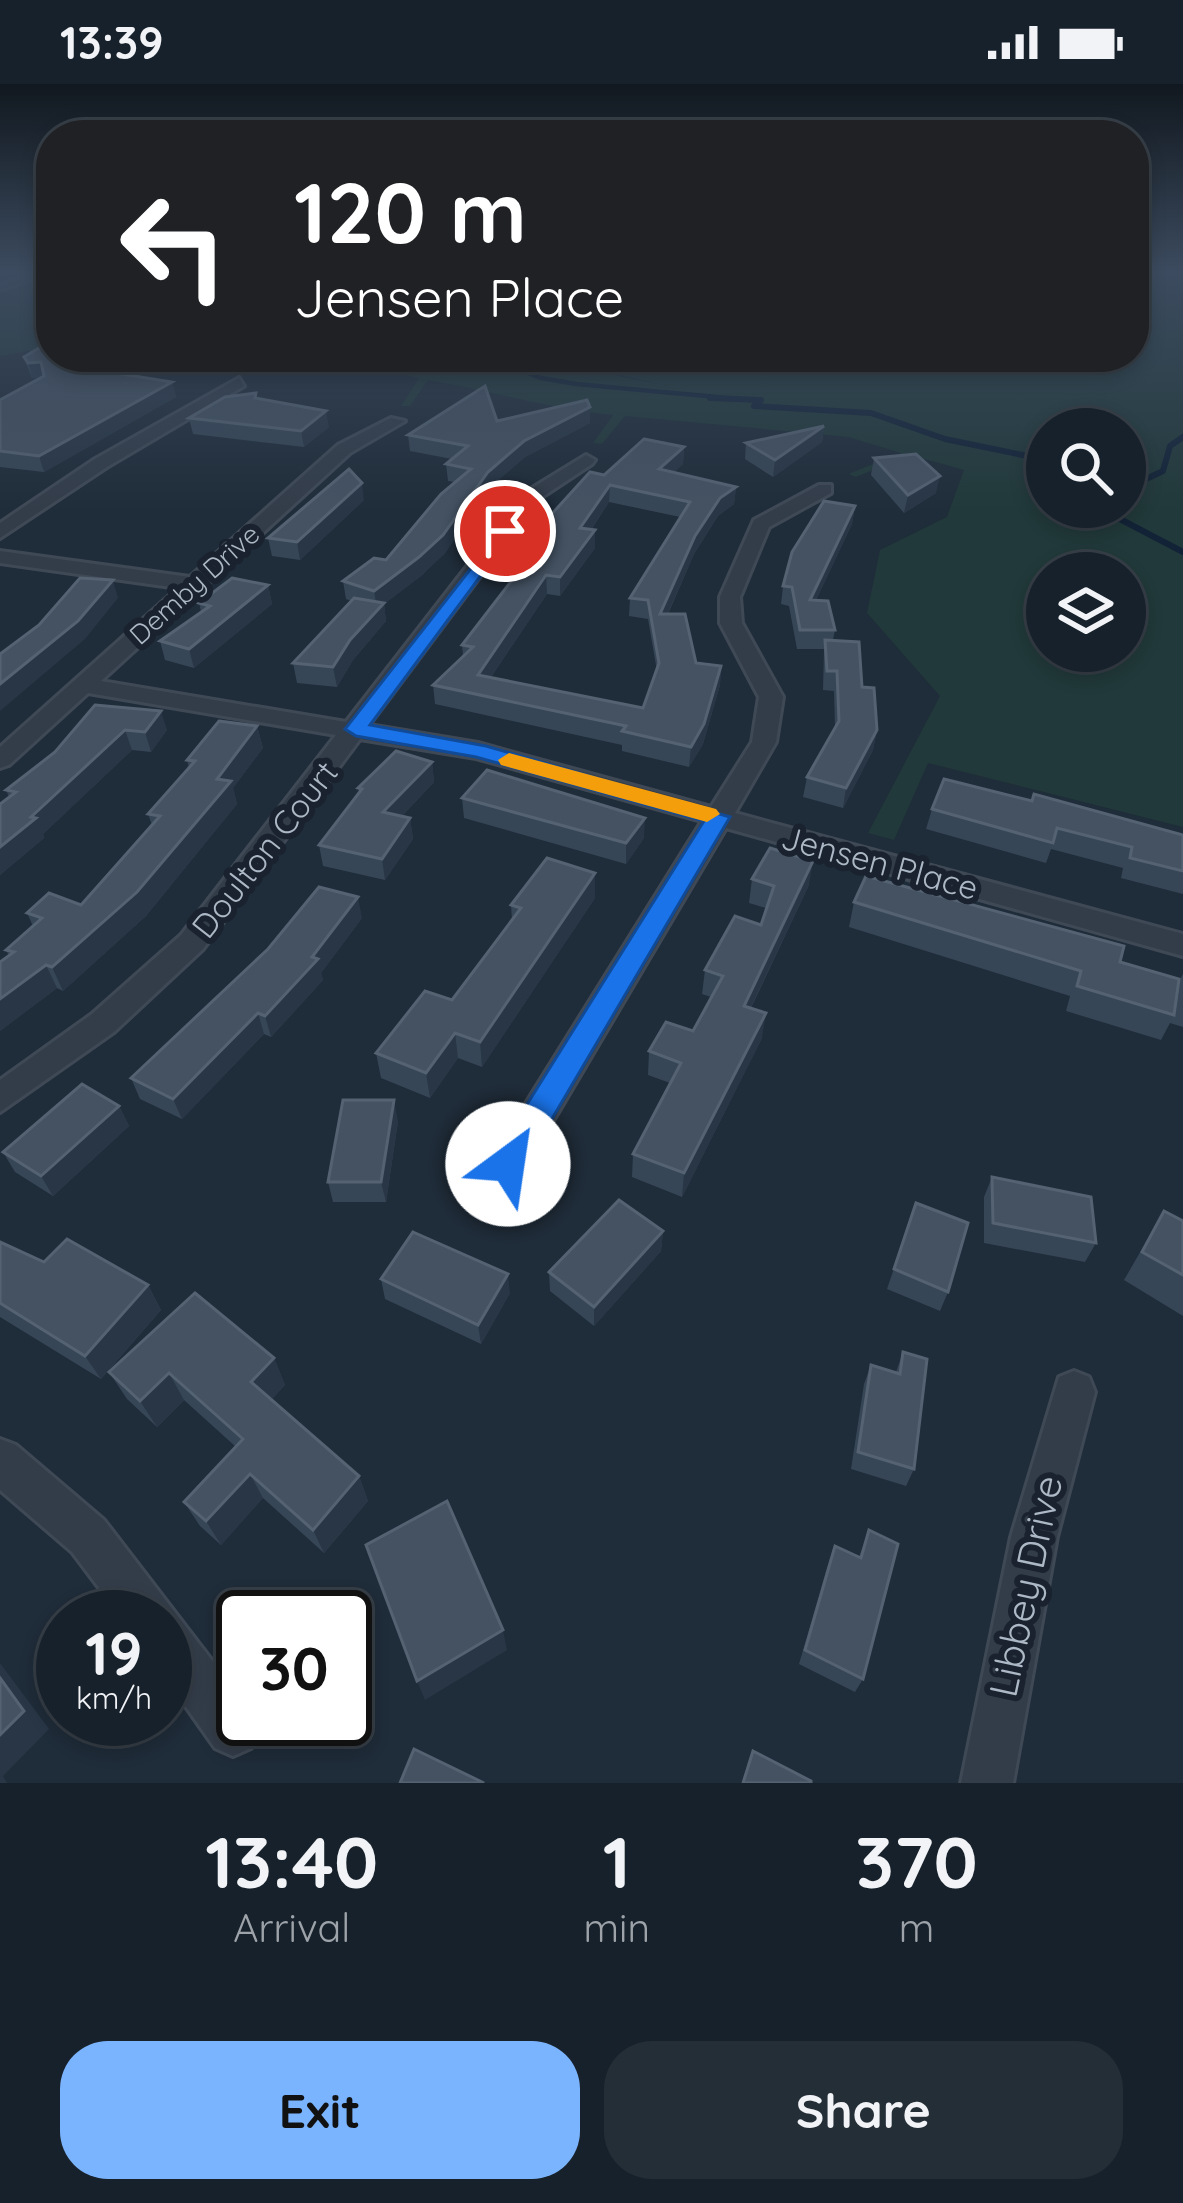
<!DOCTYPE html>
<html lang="en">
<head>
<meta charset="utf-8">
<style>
	:root { --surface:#17212b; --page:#242e37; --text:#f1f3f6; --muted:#9ea3a9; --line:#363e47; --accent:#7bb4fe }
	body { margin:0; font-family:Quicksand,sans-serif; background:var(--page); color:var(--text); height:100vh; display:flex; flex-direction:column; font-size:45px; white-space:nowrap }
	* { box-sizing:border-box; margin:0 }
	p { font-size:39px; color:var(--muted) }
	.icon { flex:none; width:66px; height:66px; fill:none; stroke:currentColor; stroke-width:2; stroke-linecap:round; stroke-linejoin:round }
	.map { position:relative; height:1699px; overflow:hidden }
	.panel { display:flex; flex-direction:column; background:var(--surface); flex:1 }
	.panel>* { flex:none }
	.banner { position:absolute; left:36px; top:36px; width:1113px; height:252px; border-radius:48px; box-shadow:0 6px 18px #0003,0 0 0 3px var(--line); background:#202124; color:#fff; overflow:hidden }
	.controls { position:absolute; left:1026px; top:324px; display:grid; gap:24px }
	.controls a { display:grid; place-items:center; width:120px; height:120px; border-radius:50%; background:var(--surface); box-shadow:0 6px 18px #0003,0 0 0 3px var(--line); font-size:60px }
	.speed { position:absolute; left:36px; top:1506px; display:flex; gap:24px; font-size:60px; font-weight:700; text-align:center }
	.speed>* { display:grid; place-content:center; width:156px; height:156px; border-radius:50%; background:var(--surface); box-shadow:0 6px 18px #0003,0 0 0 3px var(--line); line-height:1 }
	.speed small { font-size:30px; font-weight:400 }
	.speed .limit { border:6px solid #111; border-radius:18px; background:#fff; color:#111 }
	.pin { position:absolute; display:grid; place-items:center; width:102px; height:102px; color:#fff; margin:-51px; border:6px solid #fff; border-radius:50%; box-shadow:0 3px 12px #0007 }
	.me { position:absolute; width:132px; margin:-66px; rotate:31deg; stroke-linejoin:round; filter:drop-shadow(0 0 9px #0008) }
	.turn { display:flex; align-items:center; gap:42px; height:252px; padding:0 60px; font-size:54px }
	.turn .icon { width:156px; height:156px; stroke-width:2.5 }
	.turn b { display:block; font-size:84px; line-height:102px }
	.eta { display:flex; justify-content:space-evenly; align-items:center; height:204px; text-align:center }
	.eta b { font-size:72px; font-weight:800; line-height:84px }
	.action { display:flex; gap:24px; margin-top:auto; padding:24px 60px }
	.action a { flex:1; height:138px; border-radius:48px; background:var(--accent); color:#111; font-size:48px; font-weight:800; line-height:138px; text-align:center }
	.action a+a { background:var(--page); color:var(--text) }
	.status { display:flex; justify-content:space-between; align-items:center; height:84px; padding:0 60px; background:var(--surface); direction:ltr }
	.status svg { height:33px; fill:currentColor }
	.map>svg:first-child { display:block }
</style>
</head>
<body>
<div class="status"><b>13:39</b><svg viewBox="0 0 49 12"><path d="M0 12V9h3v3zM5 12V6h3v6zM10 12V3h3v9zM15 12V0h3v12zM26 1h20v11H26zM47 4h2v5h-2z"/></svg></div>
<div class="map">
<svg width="1183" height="1699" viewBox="0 0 1183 1699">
	<rect width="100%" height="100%" fill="#1f2c39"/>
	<g fill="#21393a" fill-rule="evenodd">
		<path d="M0,190H51V263L0,272Z"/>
		<path d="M1134,190H1183V743L928,679L894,756L868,749L940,612L867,529L880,466L947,433L964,386L910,371L856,393L848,390L901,369L848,353L625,332L602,360L593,359L613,331C549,325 492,307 428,296L410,322H401L419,294L331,273H526L668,302L540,273H1134ZM1047,345H1125V423H1047ZM1047,489H1125V567H1047Z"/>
	</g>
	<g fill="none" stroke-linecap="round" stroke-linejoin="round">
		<path stroke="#132337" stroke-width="4.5" d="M487,273L541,294L576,300L760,317"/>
		<g stroke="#132337" stroke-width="6">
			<path d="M710,314L761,316L754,322L871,329L945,355L1047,376"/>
			<path d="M1125,420L1134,418L1127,404L1163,387L1170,362L1183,353"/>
			<path d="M1117,423L1118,434L1183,468"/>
		</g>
		<g stroke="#3f4956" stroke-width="6">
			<path id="service" d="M37,190H47L0,206V202Z"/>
		</g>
		<g stroke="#3f4956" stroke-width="6">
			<g id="minor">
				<path d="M239,294L244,302L107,383L0,454V439L95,375Z"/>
				<path d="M391,334L405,337L350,369L101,597L346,638L524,409L586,371L595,376L592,380L536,417L369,641L478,659L711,723L752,658L759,613L720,539V513L754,436L819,401H831V409L769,443L740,513L742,539L783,613L776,658L735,729L1183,850V872L726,744L521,1091L508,1095L495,1091L490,1080L495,1069L702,737L476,674L360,655L203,865L114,948L0,1028V996L92,930L181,851L336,651L88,609L9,681L0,684V663L178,504L0,479V467L190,493L338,361Z"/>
				<path d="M1074,1287L1089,1293L1095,1308L1057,1453L1013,1699H961L1011,1453L1059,1293Z"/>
				<path d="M0,1355L16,1361L104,1436L243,1617V1635H254L259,1646L251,1664L233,1672L215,1664L165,1593V1533H121L72,1468L0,1406Z"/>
			</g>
		</g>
		<use href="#service" fill="#333d4a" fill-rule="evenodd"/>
		<use href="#minor" fill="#333d4a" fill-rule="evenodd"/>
	</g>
	<g fill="#374656" fill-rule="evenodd">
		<path d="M24,273L97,275L96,286L172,298L176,313L44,388L0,383V316L42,293L32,294Z"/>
		<path d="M257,314L329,343L304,363L193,350L189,334Z"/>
		<path d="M497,337L590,339L525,373L489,404L445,469L421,492L384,520L386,537L353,576L337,603L297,599L293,579L352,517L346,515L343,497L386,476L455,398L448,397L446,380L452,375L410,367L408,351Z"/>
		<path d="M824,342L822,358L773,393L745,375L746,359Z"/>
		<path d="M684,363L683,380L674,388L736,403L734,420L718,432L694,470L668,530L696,579L721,582L720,601L703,660L689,683L622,667V661L435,620L433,601L463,572L462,561L510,498L509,485L604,391ZM609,418L680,433L630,514L629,532L648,535L657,587L643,624L491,593L547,510L560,512L595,464L591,446Z"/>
		<path d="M874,374L936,409L904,429L871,391Z"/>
		<path d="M364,416L300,476L272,472L268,454Z"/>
		<path d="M855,422L852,440L816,516L835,546L833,556L862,603L877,646L873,666L843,724L803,713L807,693L835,644L834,607L823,606L824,565H797L789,522L781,520L783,502Z"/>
		<path d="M268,501L272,520L194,584L165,576L160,557L201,528L199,519Z"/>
		<path d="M95,621L167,646L151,668L132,666L43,750L44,754L0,791V720L9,713L6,706L55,668Z"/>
		<path d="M257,642L263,664L233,704L237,720L146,832L63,907L57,904L0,947V878L9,872L6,866L33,842L27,829L81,821L152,741L148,730L189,684L187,676Z"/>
		<path d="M432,678L434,698L402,732L410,734L413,755L385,796L323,782L319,761L359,709L358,704Z"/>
		<path d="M462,714L644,754L626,780L464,734Z"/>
		<path d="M1032,717L1183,751V810L1121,794L1123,784L1051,765L1046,779L926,745L932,725Z"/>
		<path d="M752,795L809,801L751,924L762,954L682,1113L632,1093L633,1070L670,999L648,991L649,967L693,947L711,913L702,910L705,886L761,841L766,824L749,819Z"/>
		<path d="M595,814L482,983L458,974L430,1014L381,994L376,969L452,916L512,836L511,821Z"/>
		<path d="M854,818L1120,878L1178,899L1183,890V943L1170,939L1161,956L1066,927L1070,912L849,843Z"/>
		<path d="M362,834L321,889L323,896L271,953L264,950L182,1035L140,1015L131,994Z"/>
		<path d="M119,1022L129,1042L53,1112L15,1088L3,1068Z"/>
		<path d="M398,1037L386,1118H333L328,1098Z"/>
		<path d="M992,1093L1096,1159L1085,1178L984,1159V1113Z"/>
		<path d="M916,1119L948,1208L940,1227L887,1205Z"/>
		<path d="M1164,1127L1183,1137V1232L1124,1196Z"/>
		<path d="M663,1147L661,1167L594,1242L550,1207L549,1188Z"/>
		<path d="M0,1158L44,1178L148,1201L161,1226L101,1295L0,1233Z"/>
		<path d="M381,1195L510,1209L481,1260L385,1215Z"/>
		<path d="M903,1268L914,1385L906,1402L851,1385L864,1300L871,1281L896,1288Z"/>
		<path d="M274,1274L285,1301L271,1316L359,1392L368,1417L324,1469L263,1414L221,1461L200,1442L184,1418L236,1363L184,1316L157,1343L127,1315L109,1288Z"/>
		<path d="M869,1446L863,1595L855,1608L799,1580L829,1477L835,1462L859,1473Z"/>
	</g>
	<g fill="#283646">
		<path d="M92,273H96L97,275L95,300L91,285Z"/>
		<path d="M41,278L46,293L32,294L28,279Z"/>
		<path d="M172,298L176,313L44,388L39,372Z"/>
		<path d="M590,323V339L525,373L489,404L445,469L421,492L384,520L386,537L353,576L337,603L333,583L350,556L377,525L374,507L488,388L524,357Z"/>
		<path d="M326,327L329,343L304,363L301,347Z"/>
		<path d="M824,342L822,358L773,393L775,376Z"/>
		<path d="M684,363L683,380L658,402L659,385Z"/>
		<path d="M940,392L936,409L904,429L908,411Z"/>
		<path d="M362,399L364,416L300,476L297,458Z"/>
		<path d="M610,401L609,418L580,462V444Z"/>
		<path d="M736,403L734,420L718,432L694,470L659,549L660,530L695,452L720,414Z"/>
		<path d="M855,422L852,440L807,535L810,516Z"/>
		<path d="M595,446V464L560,512V493Z"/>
		<path d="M546,491L547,510L479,610L478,591Z"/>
		<path d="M113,496L118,514L85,555L0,627V600Z"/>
		<path d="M268,501L272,520L194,584L189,565Z"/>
		<path d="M721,582L720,601L703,660L689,683L691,663Z"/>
		<path d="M161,627L167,646L151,668L145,648Z"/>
		<path d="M257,642L263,664L233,704L237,720L146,832L63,907L52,883L217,695Z"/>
		<path d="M125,646L132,666L43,750L44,754L0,791V763Z"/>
		<path d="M877,646L873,666L843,724L846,704Z"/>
		<path d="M432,678L434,698L386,749L383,728Z"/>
		<path d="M410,734L413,755L385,796L382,775Z"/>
		<path d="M645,734L644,754L626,780V759Z"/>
		<path d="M813,777L809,801L740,946L744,922Z"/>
		<path d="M595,789V814L482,983L480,958Z"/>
		<path d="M358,813L362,834L321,889L323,896L271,953L265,932Z"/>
		<path d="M46,881L57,904L0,947V915Z"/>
		<path d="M258,929L264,950L182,1035L173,1015Z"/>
		<path d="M766,929L762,954L682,1113L684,1089Z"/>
		<path d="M455,949L458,974L430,1014L426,989Z"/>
		<path d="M394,1016L398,1037L386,1118L381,1098Z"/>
		<path d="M119,1022L129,1042L53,1112L41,1092Z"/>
		<path d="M663,1147L661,1167L594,1242V1223Z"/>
		<path d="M508,1190L510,1209L481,1260L478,1241Z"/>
		<path d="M148,1201L161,1226L101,1295L85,1272Z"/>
		<path d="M274,1274L285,1301L263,1324L251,1298Z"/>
		<path d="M169,1289L184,1316L157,1343L140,1317Z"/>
		<path d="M250,1390L263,1414L221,1461L206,1437Z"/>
		<path d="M359,1392L368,1417L324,1469L313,1446Z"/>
		<path d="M503,1546L507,1566L425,1616L417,1597Z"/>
		<path d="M0,1579L49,1645L3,1692L7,1699H0Z"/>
	</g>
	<g fill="#445262" stroke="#546272" stroke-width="3" fill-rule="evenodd">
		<path d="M49,258H51V273H92L91,285L172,298L39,372L0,367V316L44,292L41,278L28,279L24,273Z"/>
		<path d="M485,302L497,337L587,316L590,323L524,357L488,388L443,451L419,473L374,507L343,497L374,474L386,476L441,410L471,385L446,380L468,362L408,351Z"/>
		<path d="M256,309L255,314L326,327L301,347L189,334L225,313Z"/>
		<path d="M824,342L775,376L746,359Z"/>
		<path d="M644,355L684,363L659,385L736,403L720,414L695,452L660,530H685L696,579L721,582L704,640L691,663L622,647L626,642L433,601L473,563L462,561L519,487L509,485L549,433L590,388L604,391ZM610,401L690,418L630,514L648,516L659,579L643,624L478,591L546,491L560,493L595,446L580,444Z"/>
		<path d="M916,370L940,392L908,411L874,374Z"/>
		<path d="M349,385L362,399L297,458L268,454Z"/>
		<path d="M824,417L855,422L810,516L828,517L835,546H800L792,503L783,502L792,468Z"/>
		<path d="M80,494L113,496L78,537L0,600V570L39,541Z"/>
		<path d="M232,494L268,501L189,565L160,557L210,522L199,519Z"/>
		<path d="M354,514L384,519L350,556L333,583L293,579Z"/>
		<path d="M825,556L859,558L862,603L874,604L877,646L846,704L807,693L839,637L837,587H827Z"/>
		<path d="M95,621L161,627L145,648L125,646L31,733L36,734L0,763V720L16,708L6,706L55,668Z"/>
		<path d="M219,637L257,642L217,695L231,697L137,808L52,883L46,881L0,915V878L14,868L6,866L42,834L27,829L49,809L81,821L160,732L148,730L195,677L187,676Z"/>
		<path d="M396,667L432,678L383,728L410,734L382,775L319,761L362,705L358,704Z"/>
		<path d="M487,686L645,734L626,759L462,714Z"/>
		<path d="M944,695L1032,717L1034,710L1183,751V787L1130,774L1132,763L1057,744L1053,759L932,725Z"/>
		<path d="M770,764L813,777L744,922L766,929L684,1089L633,1070L681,979L649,967L666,938L693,947L723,892L705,886L735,832L761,841L774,802L752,795Z"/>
		<path d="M547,774L595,789L480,958L455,949L426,989L376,969L425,907L452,916L521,824L511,821Z"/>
		<path d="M866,792L1124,862L1120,878L1179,895L1174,931L1077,902L1081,887L854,818Z"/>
		<path d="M319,803L358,813L312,873L318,875L265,932L258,929L173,1015L131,994L268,865Z"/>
		<path d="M82,1000L119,1022L41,1092L3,1068Z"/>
		<path d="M343,1016H394L381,1098H328Z"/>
		<path d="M992,1093L1091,1113L1096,1159L993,1139Z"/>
		<path d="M619,1116L663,1147L594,1223L549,1188Z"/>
		<path d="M916,1119L968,1139L948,1208L894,1185Z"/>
		<path d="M1164,1127L1183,1137V1191L1142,1168Z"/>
		<path d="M413,1148L508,1190L478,1241L381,1195Z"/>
		<path d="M67,1155L148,1201L85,1272L0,1219V1158L44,1178Z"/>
		<path d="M195,1209L274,1274L251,1298L359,1392L313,1446L250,1390L206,1437L184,1418L243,1355L169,1289L140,1317L109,1288Z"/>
		<path d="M903,1268L927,1275L914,1385L858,1368L871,1281L900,1290Z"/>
		<path d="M447,1417L503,1546L417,1597L366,1461Z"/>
		<path d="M869,1446L898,1460L863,1595L805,1566L835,1462L861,1474Z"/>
		<path d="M0,1594L24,1627L0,1651Z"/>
		<path d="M414,1665L484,1699H400Z"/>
		<path d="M753,1667L811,1697V1699H743Z"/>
	</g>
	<linearGradient id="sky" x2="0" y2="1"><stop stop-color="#11181f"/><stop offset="0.44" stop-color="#3c4b5f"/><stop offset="1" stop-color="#3c4b5f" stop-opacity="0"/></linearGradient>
	<rect width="1183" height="428" fill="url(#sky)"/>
	<path fill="#1a73e8" stroke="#114b97" stroke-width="3" d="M505,441L514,447L370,641L486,662L730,733L520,1089H496L491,1080L496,1070L704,737L476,673L356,652L345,645Z"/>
	<path fill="#f59e0b" d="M509,669L716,725L720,730L707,738L501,681L498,676Z"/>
	<g text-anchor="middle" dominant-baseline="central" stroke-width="12" stroke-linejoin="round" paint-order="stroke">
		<g font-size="27" fill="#adb8c6" stroke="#19222e">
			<text transform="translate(194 500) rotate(-42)">Demby Drive</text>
		</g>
		<g font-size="33" fill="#adb8c6" stroke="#19222e">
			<text transform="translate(264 765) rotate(-52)">Doulton Court</text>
			<text transform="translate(880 778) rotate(15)">Jensen Place</text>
		</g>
		<g font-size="39" fill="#adb8c6" stroke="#19222e">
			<text transform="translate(1025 1502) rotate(-78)">Libbey Drive</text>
		</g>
	</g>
</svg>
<div class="controls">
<a><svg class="icon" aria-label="search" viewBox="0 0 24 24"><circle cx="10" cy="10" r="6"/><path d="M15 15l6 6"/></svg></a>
<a><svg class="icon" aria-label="layers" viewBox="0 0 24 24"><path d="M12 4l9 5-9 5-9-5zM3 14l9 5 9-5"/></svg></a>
</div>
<div class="speed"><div>19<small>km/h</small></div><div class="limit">30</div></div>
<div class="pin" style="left:505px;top:447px;background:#d93025"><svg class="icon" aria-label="arrive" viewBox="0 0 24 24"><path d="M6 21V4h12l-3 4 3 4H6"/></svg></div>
<svg class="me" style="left:508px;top:1080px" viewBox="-20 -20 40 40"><circle r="19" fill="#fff"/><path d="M0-13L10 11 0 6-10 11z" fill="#1a73e8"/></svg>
<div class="banner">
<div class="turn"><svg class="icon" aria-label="left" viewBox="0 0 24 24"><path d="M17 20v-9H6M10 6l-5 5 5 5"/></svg><div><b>120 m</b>Jensen Place</div></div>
</div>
</div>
<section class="panel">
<div class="eta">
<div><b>13:40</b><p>Arrival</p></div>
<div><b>1</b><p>min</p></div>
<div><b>370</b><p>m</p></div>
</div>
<div class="action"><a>Exit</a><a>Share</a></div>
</section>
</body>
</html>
